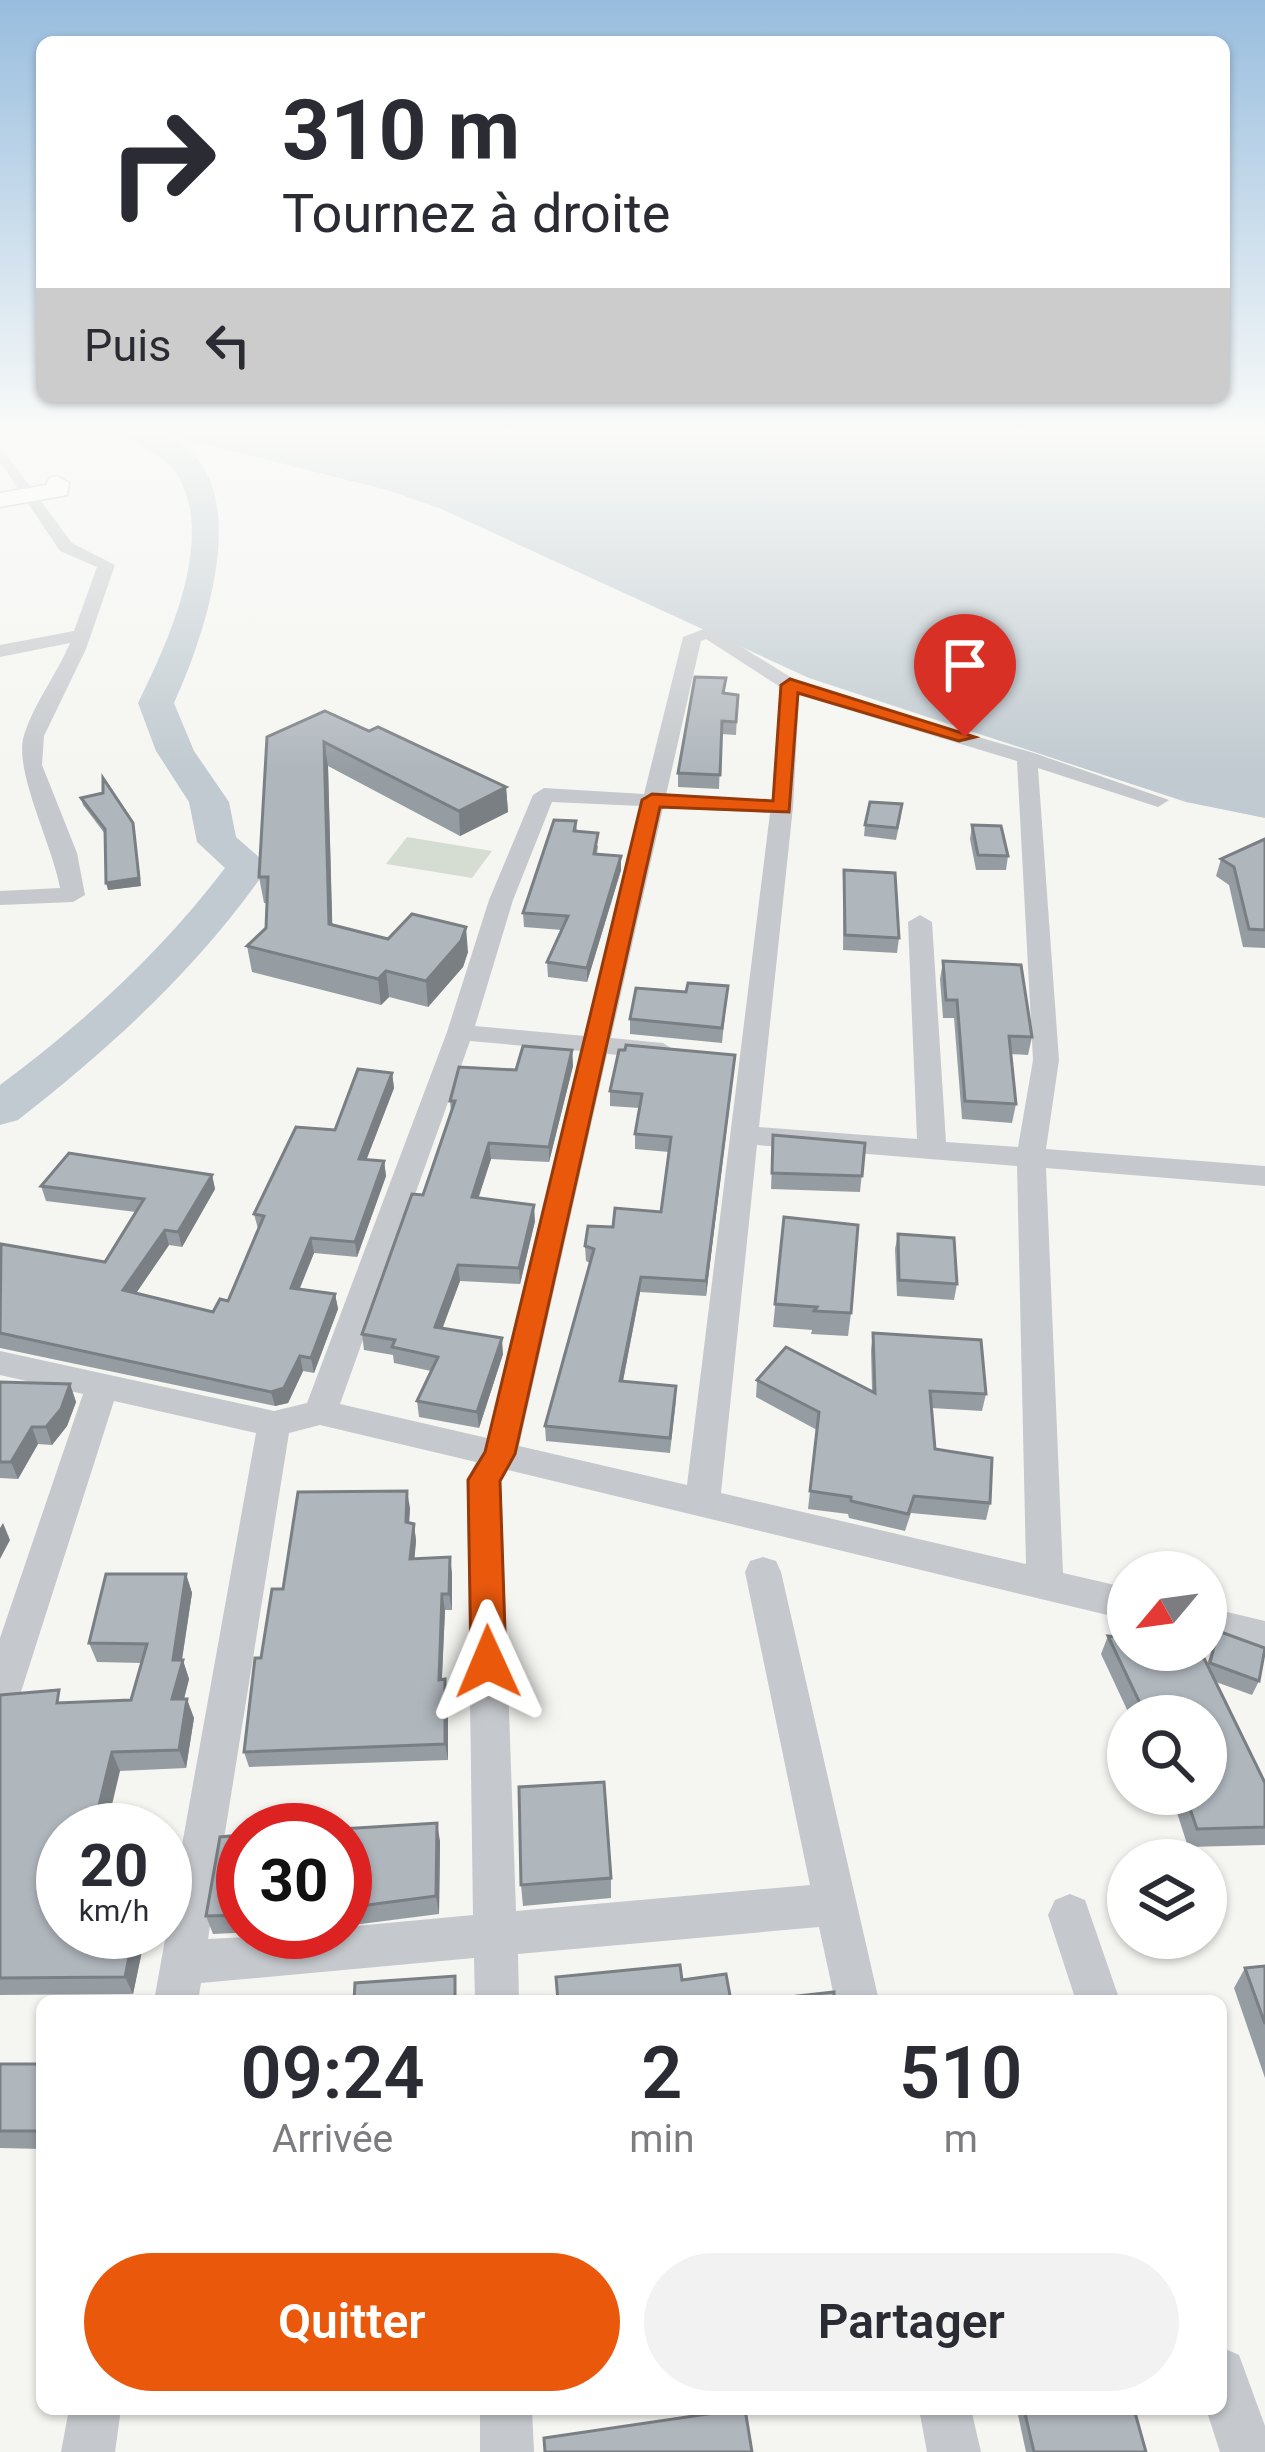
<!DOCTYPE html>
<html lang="fr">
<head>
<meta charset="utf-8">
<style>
	:root { --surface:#fff; --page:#f2f2f3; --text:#2b2b33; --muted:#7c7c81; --accent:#ea580c }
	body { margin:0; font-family:Roboto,sans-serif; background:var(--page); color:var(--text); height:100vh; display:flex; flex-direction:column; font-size:45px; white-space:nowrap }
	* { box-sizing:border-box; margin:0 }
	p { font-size:39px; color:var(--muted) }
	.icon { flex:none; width:66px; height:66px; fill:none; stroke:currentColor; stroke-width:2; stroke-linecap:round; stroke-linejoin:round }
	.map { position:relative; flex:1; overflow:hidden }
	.drawer { position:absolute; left:36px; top:1995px; width:1191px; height:420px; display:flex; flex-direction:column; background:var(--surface); border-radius:18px; box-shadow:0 3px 9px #0004 }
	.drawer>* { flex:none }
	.top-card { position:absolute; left:36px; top:36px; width:1194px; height:366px; border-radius:18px; box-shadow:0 3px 9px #0004; background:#fff; color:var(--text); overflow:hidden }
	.needle { width:78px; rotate:241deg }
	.buttons { position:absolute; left:1107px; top:1551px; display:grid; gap:24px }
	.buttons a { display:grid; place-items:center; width:120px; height:120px; border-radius:50%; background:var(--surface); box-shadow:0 3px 9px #0004; font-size:60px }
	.speed { position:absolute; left:36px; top:1803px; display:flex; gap:24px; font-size:60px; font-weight:700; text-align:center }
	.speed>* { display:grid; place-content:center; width:156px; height:156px; border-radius:50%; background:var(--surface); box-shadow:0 3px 9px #0004; line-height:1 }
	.speed small { font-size:30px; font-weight:400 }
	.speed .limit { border:18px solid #d22; background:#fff; color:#111 }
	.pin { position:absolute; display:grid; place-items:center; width:102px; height:102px; color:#fff; margin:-123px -51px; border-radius:50% 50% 50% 0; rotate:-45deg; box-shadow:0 0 12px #0007 }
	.pin .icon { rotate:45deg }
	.me { position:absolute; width:132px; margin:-66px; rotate:359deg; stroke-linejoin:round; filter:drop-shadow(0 0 9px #0008) }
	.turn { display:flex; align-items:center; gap:42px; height:252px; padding:0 48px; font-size:54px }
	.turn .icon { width:156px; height:156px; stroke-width:2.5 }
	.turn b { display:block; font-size:84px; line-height:102px }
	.then { display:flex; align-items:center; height:114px; padding:0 48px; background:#0003; gap:24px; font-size:45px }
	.eta { display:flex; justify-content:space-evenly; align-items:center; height:204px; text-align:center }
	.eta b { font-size:72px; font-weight:600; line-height:84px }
	.cta { display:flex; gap:24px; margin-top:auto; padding:24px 48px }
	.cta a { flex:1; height:138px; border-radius:72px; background:var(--accent); color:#fff; font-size:48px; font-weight:600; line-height:138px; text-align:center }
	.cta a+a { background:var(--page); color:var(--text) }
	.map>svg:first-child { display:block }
</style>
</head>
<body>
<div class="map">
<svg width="1265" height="2452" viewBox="0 0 1265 2452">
	<rect width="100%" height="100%" fill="#f5f6f1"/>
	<path fill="#d5ddd2" d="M407,837L492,851L472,878L386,864Z"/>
	<path fill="#c0cad0" d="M145,429L1265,430V818L1186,802L809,678L439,508L387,490Z"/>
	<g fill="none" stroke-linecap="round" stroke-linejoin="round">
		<path fill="#c0cad0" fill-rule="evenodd" d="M119,429C274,429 212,620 174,703L194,751L229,802L236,837L269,866C200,966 113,1046 18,1120L0,1125V1085C85,1022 161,952 225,868L197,842L189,802L156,751L138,703C167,644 216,540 178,476C166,454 135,447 119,429Z"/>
		<g stroke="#b7bbc1" stroke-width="3">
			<path id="secondary" d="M57,476L69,483L67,495L0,507V493L46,485L49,478Z"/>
		</g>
		<g fill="#c5c8cc" fill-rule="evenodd">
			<path d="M0,446L72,543L115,565L86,649L44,736L42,765L77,853L85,895L73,902L0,905V891L60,888C53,846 13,770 24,735C34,703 57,674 70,643L0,657V645L74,631L97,567L60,551L0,462Z"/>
			<path d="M709,627L797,681L836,696L1034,753L1169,800L1158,807L1038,768L1059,1060L1046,1149L1265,1166V1186L1046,1168L1063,1573L1128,1588V1620L508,1470L501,1481L516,1911L810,1885L745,1572L750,1561L763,1557L776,1561L781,1572L879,2001H835L819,1927L518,1954L519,2001H475L474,1958L201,1983L198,2001H154L256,1433L114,1401L20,1695L14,1707L0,1712V1638L83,1394L0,1375V1351L274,1411L307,1403L447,1032L489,900L533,795L544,788L644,794L683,637ZM706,639L780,687L772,800L666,795L701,641ZM799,695L1017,761L1033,1060L1018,1147L946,1142L932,922L920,915L908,922L917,1139L759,1127L793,807ZM552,802L641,806L585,1036L475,1026L513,900ZM663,808L770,813L687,1485L519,1446L607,1054L663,1059L676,1051L663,1043L611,1038ZM470,1041L581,1051L487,1438L340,1404ZM757,1145L1017,1166L1026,1564L721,1493ZM320,1425L476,1462L467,1479L473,1915L345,1927V1932L208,1939L289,1433Z"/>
			<path d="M1206,1607L1265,1621V1653L1206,1639Z"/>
			<path d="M1070,1894L1085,1900L1120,2001H1076L1048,1915L1055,1900Z"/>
			<path d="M1221,2347L1239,2355L1265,2426V2452H1220L1206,2409H1221Z"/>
			<path d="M69,2409H121L115,2452H61Z"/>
			<path d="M480,2409H532L534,2452H480Z"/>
			<path d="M919,2409H971L981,2452H927Z"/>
		</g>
		<use href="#secondary" fill="#fff" fill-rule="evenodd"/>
	</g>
	<g fill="#969da2">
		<path d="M725,694L738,695L736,735L721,734L719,789L678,787V773Z"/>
		<path d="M369,731L506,787L508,812L460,836L328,766L332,925L388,939L468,952L463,967L428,1007L389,997L381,1005L252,972L247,946L266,928L267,903H264L259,877L267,737Z"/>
		<path d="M81,798L134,830L141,886L108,890L105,834L83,805Z"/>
		<path d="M901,816L896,840L864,836L865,825Z"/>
		<path d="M576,821L577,832L598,846L597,854L621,870L587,982L548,977L547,962L562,930L524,927L523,913Z"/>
		<path d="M972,825L1008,856L1006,870H976L970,839Z"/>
		<path d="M1265,839V948L1243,947L1229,885L1216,876L1221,859Z"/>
		<path d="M844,870L899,938L897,953L843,950Z"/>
		<path d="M943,961L1032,1037L1028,1055L1011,1054L1016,1104L1012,1123L962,1119L954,1018H943L940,979Z"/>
		<path d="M728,986L722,1043L630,1034V1019L686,992Z"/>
		<path d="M572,1050L573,1066L549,1162L491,1159L478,1197L535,1221L520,1284L460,1281L442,1328L503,1354L479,1428L419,1417L417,1401L431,1371L394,1363L393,1355L364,1350L362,1334L423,1195L451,1112L450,1101L516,1070Z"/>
		<path d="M735,1055L706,1296L640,1292L623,1381L676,1400L670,1453L546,1441L545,1426L590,1263L586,1261L585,1246L613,1227L661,1212L669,1152L635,1149V1134L639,1108L610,1106V1091Z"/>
		<path d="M392,1073L394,1088L366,1160L384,1161L386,1176L357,1257L314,1253L299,1289L335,1294L338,1309L314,1373L303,1371L288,1403L275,1406L0,1348V1245L105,1262L136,1212L46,1201L41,1186L212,1175L215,1189L182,1247L169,1245L136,1293L213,1312L228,1301L258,1229L254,1214Z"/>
		<path d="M773,1135L865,1143L860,1192L771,1189Z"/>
		<path d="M784,1217L851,1313L848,1336L811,1334L812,1330L773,1327Z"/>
		<path d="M898,1234L957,1284L954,1300L897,1296L895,1249Z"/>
		<path d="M873,1333L986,1394L982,1411L931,1408L935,1449L990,1503L986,1520L911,1513L905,1531L849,1518L848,1514L808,1509L817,1430L756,1397L757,1380L872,1391L871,1350Z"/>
		<path d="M0,1382L70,1384L76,1402L67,1426L52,1445L38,1444L18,1479L0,1478Z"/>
		<path d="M410,1508L409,1523L414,1524L416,1541L414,1559L452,1573V1610H445L442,1679L448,1695V1760L249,1767L244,1752L261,1658L283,1589Z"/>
		<path d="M186,1574L192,1593L182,1660L189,1679L184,1699L194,1718L186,1768L120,1771L63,1830L137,1934L143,1946L133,1994L0,1995V1695L64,1703L131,1700L142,1663L97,1662L89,1643Z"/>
		<path d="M1218,1631L1259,1681L1252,1695L1216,1682L1265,1783V1845L1188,1847L1171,1794H1206V1716H1130L1101,1654L1108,1636L1207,1664Z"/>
		<path d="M345,1830L440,1841L439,1914L345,1926Z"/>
		<path d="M243,1835V1932H257L213,1934L206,1916Z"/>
		<path d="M611,1878V1898L523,1906L521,1885Z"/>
		<path d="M1265,1966V2078L1234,1988L1245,1968Z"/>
		<path d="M0,2064H42V2149L0,2148Z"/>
		<path d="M1022,2409H1134L1146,2452H1026L1018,2415Z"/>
	</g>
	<g fill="#7a7f84">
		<path d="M324,742L328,766L333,950L329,924Z"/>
		<path d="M506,787L508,812L460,836L459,811Z"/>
		<path d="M134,830L141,886L108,890L106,883Z"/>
		<path d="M621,856V870L587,982V968Z"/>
		<path d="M466,927L468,952L463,967L428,1007L426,981Z"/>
		<path d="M386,971L389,997L381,1005L378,979Z"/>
		<path d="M572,1050L573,1066L549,1162V1147Z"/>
		<path d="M735,1055L734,1069L706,1296V1281Z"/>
		<path d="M392,1073L394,1088L361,1174L359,1159Z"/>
		<path d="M489,1143L491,1159L474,1212L472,1197Z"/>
		<path d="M384,1161L386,1176L357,1257L355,1242Z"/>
		<path d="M212,1175L215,1189L182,1247L178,1232Z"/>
		<path d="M534,1205L535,1221L520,1284L519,1268Z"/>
		<path d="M165,1230L169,1245L128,1305L123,1290Z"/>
		<path d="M311,1238L314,1253L294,1303L291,1288Z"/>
		<path d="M458,1265L460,1281L437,1343L435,1327Z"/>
		<path d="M641,1277L640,1292L620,1396V1381Z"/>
		<path d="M335,1294L338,1309L314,1373L311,1358Z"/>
		<path d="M502,1338L503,1354L479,1428L477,1412Z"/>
		<path d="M300,1356L303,1371L288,1403L275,1406L271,1392Z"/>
		<path d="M70,1384L76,1402L67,1426L52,1445L46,1427Z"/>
		<path d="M32,1427L38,1444L18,1479L11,1462Z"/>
		<path d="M407,1491L410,1508L408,1538L406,1522Z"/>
		<path d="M3,1523L10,1540L0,1559V1528Z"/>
		<path d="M414,1524L416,1541L413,1576L410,1559Z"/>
		<path d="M450,1557L452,1573V1610L449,1594Z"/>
		<path d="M186,1574L192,1593L181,1665L183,1660L189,1679L179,1718L172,1699L173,1660Z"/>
		<path d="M442,1594L445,1610L441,1696L439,1680Z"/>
		<path d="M445,1679L448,1695V1760L445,1744Z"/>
		<path d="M187,1699L194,1718L186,1768L179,1750Z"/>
		<path d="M112,1752L120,1771L106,1830H93Z"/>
		<path d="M437,1823L440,1841L439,1914L436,1896Z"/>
		<path d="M127,1932H137L143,1946L133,1994L125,1977Z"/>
	</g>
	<g fill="#afb6bc" stroke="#7a7f84" stroke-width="3">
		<path d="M695,677L726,678L723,693L738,695L736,722L722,721L720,775L678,773Z"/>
		<path d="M325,711L369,731L378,727L506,787L459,811L324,742L329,924L388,939L412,914L466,927L461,941L426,981L386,971L378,979L247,946L266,928L268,877H259L267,737Z"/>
		<path d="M103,778L133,823L139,878L106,883L105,829L81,798L103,793Z"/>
		<path d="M870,802L902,804L897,828L865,825Z"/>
		<path d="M554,820L576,821L574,831L598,833L594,854L621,856L587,968L547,962L568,916L523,913Z"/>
		<path d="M972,825L1001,826L1008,856L978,855Z"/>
		<path d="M1265,839V930L1249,929L1234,867L1221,859Z"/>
		<path d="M844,870L895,873L899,938L845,935Z"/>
		<path d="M943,961L1021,965L1032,1037L1009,1036L1016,1104L965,1101L957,1000H946Z"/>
		<path d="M688,983L728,986L722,1028L630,1019L636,988L686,992Z"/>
		<path d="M626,1045L735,1055L706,1281L641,1277L620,1381L676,1386L670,1438L545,1426L594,1249L585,1246L588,1226L613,1227L615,1208L661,1212L671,1137L635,1134L642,1094L610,1091L619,1050H625Z"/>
		<path d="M523,1046L572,1050L549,1147L489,1143L472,1197L534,1205L519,1268L458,1265L435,1327L502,1338L477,1412L417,1401L438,1357L392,1347L395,1340L362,1334L412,1194L423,1195L455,1101H450L459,1067L516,1070Z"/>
		<path d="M358,1069L392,1073L359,1159L384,1161L355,1242L311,1238L291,1288L335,1294L311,1358L300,1356L284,1388L271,1392L0,1333L1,1244L105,1262L144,1199L41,1186L69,1153L212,1175L178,1232L165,1230L123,1290L213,1312L220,1299L228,1301L264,1216L254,1214L296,1127L335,1130Z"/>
		<path d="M773,1135L865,1143L862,1176L772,1173Z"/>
		<path d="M784,1217L858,1225L851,1313L814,1311L817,1307L775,1304Z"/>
		<path d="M898,1234L954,1238L957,1284L899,1280Z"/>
		<path d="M873,1333L981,1340L986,1394L930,1391L935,1449L992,1458L990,1503L914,1496L908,1514L851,1501V1497L810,1491L819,1412L757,1380L786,1347L875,1393Z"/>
		<path d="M0,1382L70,1384L61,1409L46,1427H32L11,1462H0Z"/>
		<path d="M407,1491L406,1522L414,1524L410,1559L450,1557L449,1594H442L439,1680L445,1679V1744L244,1752L255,1658H261L272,1589H283L298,1492Z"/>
		<path d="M106,1574H186L173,1660H183L172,1699H187L179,1750L112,1752L93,1830H63V1932H134L125,1977L0,1978V1695L59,1690L57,1703L131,1700L147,1644L89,1643Z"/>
		<path d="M1218,1631L1265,1648L1259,1681L1210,1663Z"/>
		<path d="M1108,1636L1128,1638V1650H1200L1265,1783V1827L1197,1829L1185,1794H1206V1716H1146Z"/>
		<path d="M604,1782L611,1878L521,1885L519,1787Z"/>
		<path d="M437,1823L436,1896L345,1908V1830H324Z"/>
		<path d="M243,1835V1915L206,1916L220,1837Z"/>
		<path d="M680,1965L682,1980L726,1974L731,2001H558L556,1977Z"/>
		<path d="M1265,1966V2024L1245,1968Z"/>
		<path d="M455,1976V2001H354L355,1983Z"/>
		<path d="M834,1992V2001H753Z"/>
		<rect x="0" y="2064" width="42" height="67"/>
		<path d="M721,2409H745L752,2452H545L544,2438L721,2412Z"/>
		<path d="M1024,2409H1134L1146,2452H1034Z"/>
	</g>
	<linearGradient id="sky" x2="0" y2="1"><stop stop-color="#98bdde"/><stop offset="0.56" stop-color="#fafbf9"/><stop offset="1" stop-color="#fafbf9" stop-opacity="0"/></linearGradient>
	<rect width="1265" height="772" fill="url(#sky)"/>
	<path fill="#ea580c" stroke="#983908" stroke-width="3" d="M790,679L975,737L959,741L798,693L789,812L660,807L515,1454L500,1481L506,1662L501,1673L488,1678L476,1673L471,1662L468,1480L485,1452L642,800L652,794L773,801L781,685Z"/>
</svg>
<div class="buttons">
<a><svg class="needle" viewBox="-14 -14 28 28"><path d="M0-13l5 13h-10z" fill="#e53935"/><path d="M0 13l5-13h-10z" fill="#7c7c81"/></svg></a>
<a><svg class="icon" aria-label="search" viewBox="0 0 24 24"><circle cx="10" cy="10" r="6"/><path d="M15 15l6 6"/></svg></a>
<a><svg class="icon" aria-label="layers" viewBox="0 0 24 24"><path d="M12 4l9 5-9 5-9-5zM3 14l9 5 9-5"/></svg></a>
</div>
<div class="speed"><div>20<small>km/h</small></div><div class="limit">30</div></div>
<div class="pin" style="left:965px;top:737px;background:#d93025"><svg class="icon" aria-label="arrive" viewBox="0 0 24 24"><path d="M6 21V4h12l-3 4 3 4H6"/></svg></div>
<svg class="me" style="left:488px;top:1662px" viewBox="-20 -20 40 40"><path d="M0-17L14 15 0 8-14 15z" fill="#ea580c" stroke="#fff" stroke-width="4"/></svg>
<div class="top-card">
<div class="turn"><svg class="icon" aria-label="right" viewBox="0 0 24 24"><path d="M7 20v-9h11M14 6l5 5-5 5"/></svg><div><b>310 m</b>Tournez à droite</div></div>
<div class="then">Puis<svg class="icon" aria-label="left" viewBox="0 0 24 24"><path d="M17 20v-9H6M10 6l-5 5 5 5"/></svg></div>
</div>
<section class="drawer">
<div class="eta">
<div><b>09:24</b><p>Arrivée</p></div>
<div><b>2</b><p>min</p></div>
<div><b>510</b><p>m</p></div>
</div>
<div class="cta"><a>Quitter</a><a>Partager</a></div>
</section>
</div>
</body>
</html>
